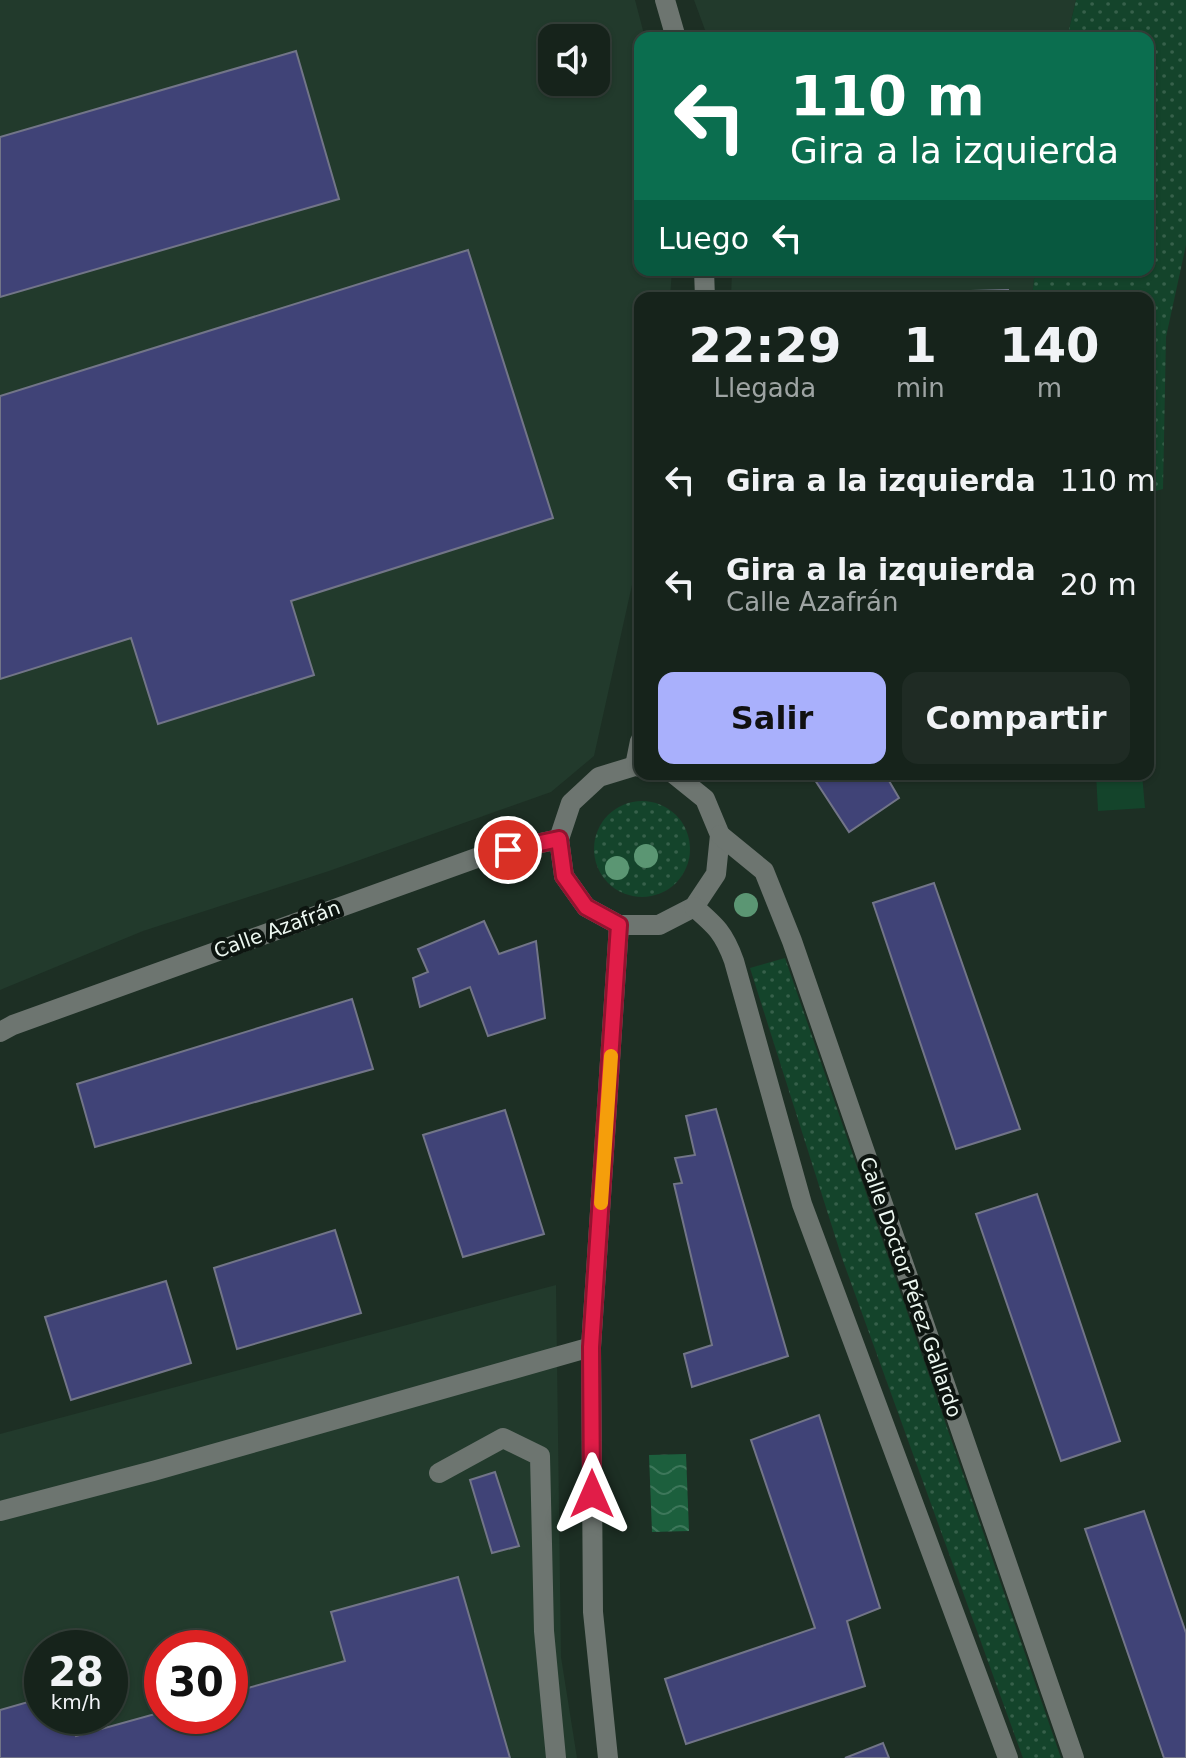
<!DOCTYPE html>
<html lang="es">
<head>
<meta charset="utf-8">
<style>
	:root { --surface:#16231b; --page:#1f2b24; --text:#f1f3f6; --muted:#9ea4a3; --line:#35403a; --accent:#a9b0fc }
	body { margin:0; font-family:"DejaVu Sans",sans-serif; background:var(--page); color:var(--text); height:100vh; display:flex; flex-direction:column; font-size:30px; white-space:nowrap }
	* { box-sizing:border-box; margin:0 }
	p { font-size:26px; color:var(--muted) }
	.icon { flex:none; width:44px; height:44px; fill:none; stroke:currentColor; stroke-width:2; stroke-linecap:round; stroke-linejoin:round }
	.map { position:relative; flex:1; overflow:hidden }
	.panel { position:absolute; left:634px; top:292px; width:520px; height:488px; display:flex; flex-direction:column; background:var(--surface); border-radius:16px; box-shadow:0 2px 6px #0004,0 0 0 2px var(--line) }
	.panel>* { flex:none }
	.hud { position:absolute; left:634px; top:32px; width:520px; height:244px; border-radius:16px; box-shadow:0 2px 6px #0004,0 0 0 2px var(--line); background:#0b6e4f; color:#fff; overflow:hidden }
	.fabs { position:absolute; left:538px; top:24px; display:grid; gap:16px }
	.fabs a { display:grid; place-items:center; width:72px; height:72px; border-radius:16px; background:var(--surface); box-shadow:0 2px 6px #0004,0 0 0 2px var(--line); font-size:40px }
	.speed { position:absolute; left:24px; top:1630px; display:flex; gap:16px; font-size:40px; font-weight:700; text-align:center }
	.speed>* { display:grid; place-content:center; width:104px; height:104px; border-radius:50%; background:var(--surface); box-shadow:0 2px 6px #0004,0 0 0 2px var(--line); line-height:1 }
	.speed small { font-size:20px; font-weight:400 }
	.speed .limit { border:12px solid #d22; background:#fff; color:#111 }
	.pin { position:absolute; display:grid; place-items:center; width:68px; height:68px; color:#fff; margin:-34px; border:4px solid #fff; border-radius:50%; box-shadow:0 2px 8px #0007 }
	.me { position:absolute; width:88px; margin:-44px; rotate:0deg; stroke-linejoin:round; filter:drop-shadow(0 0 6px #0008) }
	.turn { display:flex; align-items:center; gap:28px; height:168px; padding:0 24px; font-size:36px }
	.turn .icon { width:104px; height:104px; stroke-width:2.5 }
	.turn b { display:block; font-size:56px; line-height:68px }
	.then { display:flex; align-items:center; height:76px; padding:0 24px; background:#0003; gap:16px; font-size:30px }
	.eta { display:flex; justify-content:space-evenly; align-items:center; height:136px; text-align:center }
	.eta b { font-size:48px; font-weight:700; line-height:56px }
	.action { display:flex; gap:16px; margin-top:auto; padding:16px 24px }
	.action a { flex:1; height:92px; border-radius:16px; background:var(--accent); color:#111; font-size:32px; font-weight:700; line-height:92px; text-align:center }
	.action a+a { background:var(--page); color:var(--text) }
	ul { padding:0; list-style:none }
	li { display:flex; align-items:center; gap:24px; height:104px; padding:0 24px }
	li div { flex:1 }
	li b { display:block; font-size:30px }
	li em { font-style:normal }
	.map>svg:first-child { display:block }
</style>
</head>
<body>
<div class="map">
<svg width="1186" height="1758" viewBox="0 0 1186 1758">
	<defs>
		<pattern id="grass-dots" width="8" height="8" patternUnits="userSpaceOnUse" patternTransform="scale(2)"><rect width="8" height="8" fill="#14442b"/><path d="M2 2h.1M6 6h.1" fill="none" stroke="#36604a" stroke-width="1.8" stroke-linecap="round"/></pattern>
		<pattern id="water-waves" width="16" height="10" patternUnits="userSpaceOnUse" patternTransform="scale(2)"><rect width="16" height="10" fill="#1c5f3d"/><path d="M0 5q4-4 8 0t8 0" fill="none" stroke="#3d775a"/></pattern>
	</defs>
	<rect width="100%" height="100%" fill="#1d2f24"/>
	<g fill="#223a2c" fill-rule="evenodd">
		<path d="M0,0H635L645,38H640V270H672L670,298H640V549L594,756L551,792L329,871L143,931L0,990ZM552,38H596V82H552Z"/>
		<path d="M694,0H1076L1067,38H708Z"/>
		<path d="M732,270H1035L1032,298H731Z"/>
		<path d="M556,1285L561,1657L577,1758H0V1434ZM42,1648H110V1716H42ZM162,1648H230V1716H162Z"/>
	</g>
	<g fill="url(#grass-dots)">
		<path d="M1076,0H1186V245L1166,337L1163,489L1148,493V298H1032L1035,270H1148V38H1067Z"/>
		<circle cx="642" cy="849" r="48"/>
		<path d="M785,958L1061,1758H1023L842,1258L750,968Z"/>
	</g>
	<path fill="#14442b" d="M1096,774H1142L1145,808L1098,811Z"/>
	<path fill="url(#water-waves)" d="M686,1454L689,1531L652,1532L649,1455Z"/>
	<g fill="#404377" stroke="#727588" stroke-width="2">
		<path d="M875,31V38H759V35Z"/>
		<path d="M296,51L339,199L0,297V137Z"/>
		<path d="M468,250L553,518L291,601L314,675L158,724L131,638L0,679V396Z"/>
		<path d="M1008,290V298H933V292Z"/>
		<path d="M811,774H885L899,798L849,832Z"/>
		<path d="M934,883L1020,1129L956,1149L873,903Z"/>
		<path d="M484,921L499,954L536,941L545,1018L488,1036L470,987L420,1007L413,978L428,972L418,949Z"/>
		<path d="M352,999L373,1069L95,1147L77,1084Z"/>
		<path d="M716,1109L788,1356L692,1387L684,1354L712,1345L674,1184L682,1183L675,1158L695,1155L686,1116Z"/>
		<path d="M505,1110L544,1234L463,1257L423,1135Z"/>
		<path d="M1037,1194L1120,1441L1061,1461L976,1214Z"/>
		<path d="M335,1230L361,1313L237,1349L214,1268Z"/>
		<path d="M166,1281L191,1363L71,1400L45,1317Z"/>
		<path d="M819,1415L880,1608L847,1621L865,1686L686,1744L665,1679L815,1628L751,1440Z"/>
		<path d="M495,1472L519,1546L492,1553L470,1480Z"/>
		<path d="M1144,1511L1186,1633V1758H1164L1085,1529Z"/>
		<path d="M458,1577L510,1758H0V1710L42,1698V1716H70L76,1736L162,1712V1716H230V1693L345,1661L331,1612Z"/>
		<path d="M883,1743L889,1758H845Z"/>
	</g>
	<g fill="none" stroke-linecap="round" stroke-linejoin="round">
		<g stroke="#6d7570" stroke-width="20">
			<path d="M665,0L676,38"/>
			<path d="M704,270L705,298"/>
			<path d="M635,766L640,741"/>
			<path d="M640,767L635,766L599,777L571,803L559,839L564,876L586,907L619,925H659L694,907L716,874L720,835L705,799L674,774"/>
			<path d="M720,835L764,871L792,941L1074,1758"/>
			<path d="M694,907C716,926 724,933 734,961L802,1204L1008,1758"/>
			<path d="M0,1032L13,1025L482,856L559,839"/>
			<path d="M439,1473L503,1438L540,1456L544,1631L556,1758"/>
			<path d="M0,1511L153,1471L591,1347"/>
			<path d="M608,1758L593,1612L591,1347L619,925"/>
		</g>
	</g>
	<g fill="#5b9673">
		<circle cx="646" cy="856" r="12"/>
		<circle cx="617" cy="868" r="12"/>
		<circle cx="746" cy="905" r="12"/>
	</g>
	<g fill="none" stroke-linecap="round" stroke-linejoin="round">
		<g stroke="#92132f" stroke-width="20">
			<path id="route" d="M508,850L559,839L564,876L586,907L619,925L591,1347L592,1494"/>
		</g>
		<use href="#route" stroke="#e11d48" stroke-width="14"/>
		<path stroke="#f59e0b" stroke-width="14" d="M601,1203L611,1056"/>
	</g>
	<g text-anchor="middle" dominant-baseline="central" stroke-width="8" stroke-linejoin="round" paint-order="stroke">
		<g font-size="20" fill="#edf8f1" stroke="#0d1510">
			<text transform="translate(277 929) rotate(-20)">Calle Azafrán</text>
			<text transform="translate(911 1287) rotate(71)">Calle Doctor Pérez Gallardo</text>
		</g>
	</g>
</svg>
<div class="fabs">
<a><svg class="icon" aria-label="sound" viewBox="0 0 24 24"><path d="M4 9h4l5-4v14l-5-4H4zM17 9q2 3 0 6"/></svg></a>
</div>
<div class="speed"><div>28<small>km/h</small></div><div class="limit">30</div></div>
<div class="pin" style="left:508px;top:850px;background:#d93025"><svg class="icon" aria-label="arrive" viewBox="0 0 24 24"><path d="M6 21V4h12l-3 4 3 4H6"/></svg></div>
<svg class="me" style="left:592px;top:1494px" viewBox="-20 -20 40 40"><path d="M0-17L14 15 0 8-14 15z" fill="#e11d48" stroke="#fff" stroke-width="4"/></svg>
<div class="hud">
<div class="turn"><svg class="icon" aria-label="left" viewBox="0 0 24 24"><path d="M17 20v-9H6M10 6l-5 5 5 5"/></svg><div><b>110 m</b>Gira a la izquierda</div></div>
<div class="then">Luego<svg class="icon" aria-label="left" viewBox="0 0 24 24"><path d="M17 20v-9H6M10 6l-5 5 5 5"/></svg></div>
</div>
<section class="panel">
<div class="eta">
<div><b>22:29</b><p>Llegada</p></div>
<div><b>1</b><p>min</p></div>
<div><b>140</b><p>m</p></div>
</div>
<ul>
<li><svg class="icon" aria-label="left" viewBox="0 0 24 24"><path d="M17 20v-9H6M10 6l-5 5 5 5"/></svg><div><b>Gira a la izquierda</b></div><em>110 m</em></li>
<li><svg class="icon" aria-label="left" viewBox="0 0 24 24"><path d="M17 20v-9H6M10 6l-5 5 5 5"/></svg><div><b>Gira a la izquierda</b><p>Calle Azafrán</p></div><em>20 m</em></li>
</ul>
<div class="action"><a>Salir</a><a>Compartir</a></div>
</section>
</div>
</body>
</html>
